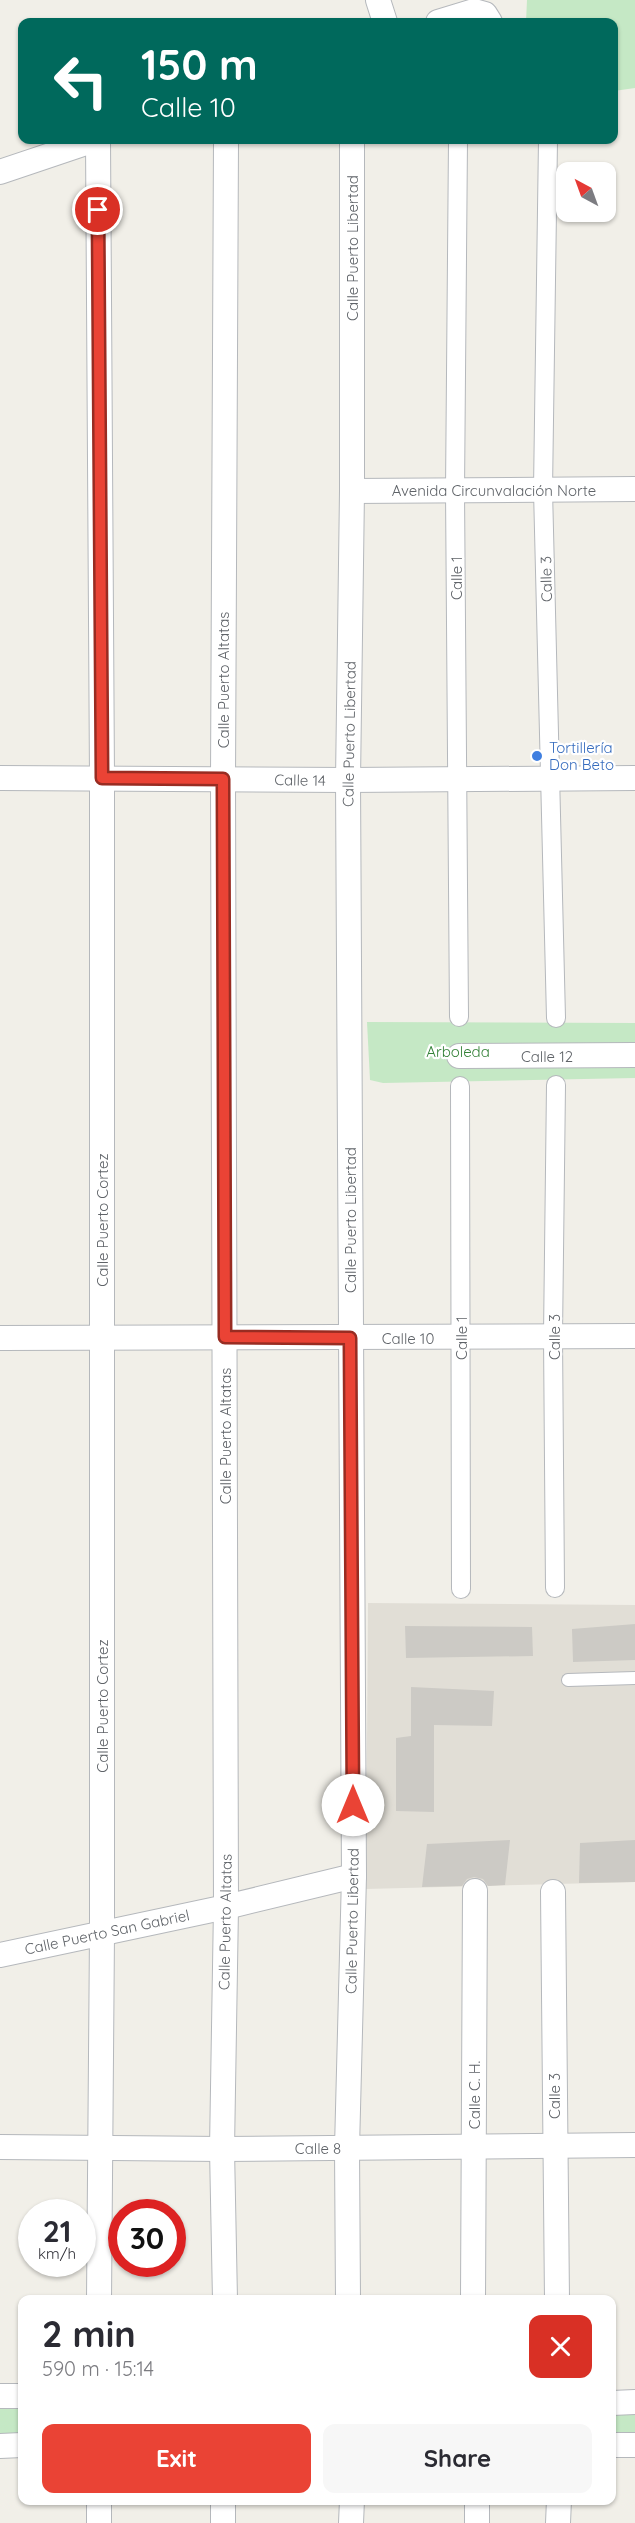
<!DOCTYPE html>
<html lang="en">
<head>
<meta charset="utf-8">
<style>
	:root { --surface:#fff; --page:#f7f7f7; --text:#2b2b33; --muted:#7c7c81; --accent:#ea4335 }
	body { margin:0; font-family:Quicksand,sans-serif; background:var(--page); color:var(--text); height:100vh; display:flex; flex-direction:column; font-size:22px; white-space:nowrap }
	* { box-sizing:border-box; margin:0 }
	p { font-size:20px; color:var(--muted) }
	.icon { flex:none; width:33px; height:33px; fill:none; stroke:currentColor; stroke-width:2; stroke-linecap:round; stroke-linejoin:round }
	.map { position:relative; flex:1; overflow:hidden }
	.drawer { position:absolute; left:18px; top:2295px; width:598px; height:210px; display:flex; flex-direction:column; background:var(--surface); border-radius:12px; box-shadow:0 2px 4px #0004 }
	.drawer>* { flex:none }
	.hud { position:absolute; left:18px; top:18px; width:600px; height:126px; border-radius:12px; box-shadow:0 2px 4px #0004; background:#00695c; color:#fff; overflow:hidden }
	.needle { width:39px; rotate:319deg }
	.tools { position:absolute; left:556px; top:162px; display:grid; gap:12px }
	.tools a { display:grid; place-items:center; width:60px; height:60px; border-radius:12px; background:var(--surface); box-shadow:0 2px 4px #0004; font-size:30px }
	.speed { position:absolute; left:18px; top:2199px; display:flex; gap:12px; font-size:30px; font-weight:700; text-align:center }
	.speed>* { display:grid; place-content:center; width:78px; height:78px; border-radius:50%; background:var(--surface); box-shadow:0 2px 4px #0004; line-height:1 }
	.speed small { font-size:15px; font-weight:400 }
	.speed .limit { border:9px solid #d22; background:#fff; color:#111 }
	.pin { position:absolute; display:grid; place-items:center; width:51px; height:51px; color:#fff; margin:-26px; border:3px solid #fff; border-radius:50%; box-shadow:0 2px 6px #0007 }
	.me { position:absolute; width:66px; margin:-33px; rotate:0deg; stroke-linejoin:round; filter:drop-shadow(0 0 4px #0008) }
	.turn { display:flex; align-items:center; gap:21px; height:126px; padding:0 24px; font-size:27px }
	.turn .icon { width:78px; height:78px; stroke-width:2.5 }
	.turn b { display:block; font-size:42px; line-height:51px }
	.round { display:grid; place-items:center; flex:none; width:63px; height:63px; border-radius:12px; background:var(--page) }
	.summary { display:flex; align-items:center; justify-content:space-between; height:102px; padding:0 24px }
	h1 { font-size:36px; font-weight:700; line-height:45px }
	.primary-button { display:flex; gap:12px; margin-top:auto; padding:12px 24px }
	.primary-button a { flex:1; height:69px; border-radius:12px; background:var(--accent); color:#fff; font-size:24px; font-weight:700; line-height:69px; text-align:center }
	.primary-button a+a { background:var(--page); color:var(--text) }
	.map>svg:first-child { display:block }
</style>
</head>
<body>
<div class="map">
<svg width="635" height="2523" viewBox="0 0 635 2523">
	<rect width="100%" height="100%" fill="#f1efe8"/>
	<path fill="#e1ded6" d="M368,1603L635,1605V1882L366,1889Z"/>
	<g fill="#c5e8c5">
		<path d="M527,0H635V88L614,91V22H526Z"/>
		<path d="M367,1022L635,1023V1078L383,1083L370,1080Z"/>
		<path d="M635,2392V2446H612V2393Z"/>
		<rect x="0" y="2397" width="22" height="48"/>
	</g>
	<g fill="#cccac5">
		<path d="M635,1624V1660L573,1662L572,1629Z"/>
		<path d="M405,1626L532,1627L533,1656L406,1658Z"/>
		<path d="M411,1687L494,1691L492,1726L434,1725V1812L396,1811V1738L411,1736Z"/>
		<path d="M510,1840L505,1885L488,1886L483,1879L474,1877L467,1879L462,1886L422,1887L427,1844Z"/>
		<path d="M635,1840V1882L579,1883L580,1843Z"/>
	</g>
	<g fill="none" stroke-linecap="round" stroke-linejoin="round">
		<g stroke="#b5b8bc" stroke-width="14">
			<path id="service" d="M568,1680L635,1678"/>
		</g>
		<g stroke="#b5b8bc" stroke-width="20">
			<g id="pedestrian">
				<path d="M458,140L455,491L459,1017"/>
				<path d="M548,140L543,490L556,1018"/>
				<path d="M460,1086L461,1589"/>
				<path d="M555,1588L553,1336L556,1085"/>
			</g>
		</g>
		<g stroke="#b5b8bc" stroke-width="26">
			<g id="minor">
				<path d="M378,0L385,22"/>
				<path d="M438,22L474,11L485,14L490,22"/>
				<path d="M98,140L102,778V1933L99,2300"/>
				<path d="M0,172L95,140"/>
				<path d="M352,491L635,489"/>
				<path d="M0,778L348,780L635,778"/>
				<path d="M459,1056L635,1055"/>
				<path d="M0,1338L635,1336"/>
				<path d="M553,1892L557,2300"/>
				<path d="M0,1955L226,1907L354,1876"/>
				<path d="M0,2147L222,2149L635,2145"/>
				<path d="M225,2300L222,2149L226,1907L223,779L226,140"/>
				<path d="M348,2300L347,2148L354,1876L348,780L352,491V140"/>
				<path d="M473,2300L475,1891"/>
				<path d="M0,2396H22"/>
				<path d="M612,2403L635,2402"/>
				<path d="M612,2445H635"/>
				<path d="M0,2446L22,2445"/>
				<path d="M99,2500V2523"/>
				<path d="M223,2500V2523"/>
				<path d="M351,2523L352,2500"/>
				<path d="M477,2523V2500"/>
				<path d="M558,2523L559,2500"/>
			</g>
		</g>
		<use href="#service" stroke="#fff" stroke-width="12"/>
		<use href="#pedestrian" stroke="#fff" stroke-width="18"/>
		<use href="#minor" stroke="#fff" stroke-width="24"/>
	</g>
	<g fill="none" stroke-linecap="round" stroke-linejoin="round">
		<g stroke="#982c22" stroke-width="15">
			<path id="route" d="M98,210L102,778L223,779L225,1337L350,1338L353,1805"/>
		</g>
		<use href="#route" stroke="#ea4335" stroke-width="10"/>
	</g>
	<circle fill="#3f7fe0" stroke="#fff" stroke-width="2" cx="537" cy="756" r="6"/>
	<g text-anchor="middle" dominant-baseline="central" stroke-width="4.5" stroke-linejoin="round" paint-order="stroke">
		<g font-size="15" fill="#5f6368" stroke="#fff">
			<text transform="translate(352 248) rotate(-90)">Calle Puerto Libertad</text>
			<text x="494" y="490">Avenida Circunvalación Norte</text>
			<text transform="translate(456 578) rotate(-90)">Calle 1</text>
			<text transform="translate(546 579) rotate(-91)">Calle 3</text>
			<text transform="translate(223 680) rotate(-90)">Calle Puerto Altatas</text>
			<text transform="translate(349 734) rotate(-89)">Calle Puerto Libertad</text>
			<text transform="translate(300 780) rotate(1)">Calle 14</text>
			<text x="547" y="1056">Calle 12</text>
			<text transform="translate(102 1220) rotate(-90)">Calle Puerto Cortez</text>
			<text transform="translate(350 1220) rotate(-90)">Calle Puerto Libertad</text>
			<text transform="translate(554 1337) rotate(-90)">Calle 3</text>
			<text x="408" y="1338">Calle 10</text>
			<text transform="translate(461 1338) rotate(-90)">Calle 1</text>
			<text transform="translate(225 1436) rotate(-90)">Calle Puerto Altatas</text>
			<text transform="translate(102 1706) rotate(-90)">Calle Puerto Cortez</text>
			<text transform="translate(352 1921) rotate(-89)">Calle Puerto Libertad</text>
			<text transform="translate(225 1922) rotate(-89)">Calle Puerto Altatas</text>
			<text transform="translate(107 1932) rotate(-12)">Calle Puerto San Gabriel</text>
			<text transform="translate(474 2095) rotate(-90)">Calle C. H.</text>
			<text transform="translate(554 2096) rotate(-90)">Calle 3</text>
			<text x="318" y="2148">Calle 8</text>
		</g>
		<g font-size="15" fill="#366cbe" stroke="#fff" text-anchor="start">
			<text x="549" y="747">Tortillería<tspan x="549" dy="17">Don Beto</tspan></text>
		</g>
		<g font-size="15" fill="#348238" stroke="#fff">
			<text x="458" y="1051">Arboleda</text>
		</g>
	</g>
</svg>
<div class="tools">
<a><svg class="needle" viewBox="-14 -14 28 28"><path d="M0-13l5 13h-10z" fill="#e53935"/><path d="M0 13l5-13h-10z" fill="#7c7c81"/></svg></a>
</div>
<div class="speed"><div>21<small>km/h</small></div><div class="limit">30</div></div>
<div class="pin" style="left:98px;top:210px;background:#d93025"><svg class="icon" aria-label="arrive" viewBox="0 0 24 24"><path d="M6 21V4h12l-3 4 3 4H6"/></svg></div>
<svg class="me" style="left:353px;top:1805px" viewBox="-20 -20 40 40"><circle r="19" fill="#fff"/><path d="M0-13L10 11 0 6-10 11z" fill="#ea4335"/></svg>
<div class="hud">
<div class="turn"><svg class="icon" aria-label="left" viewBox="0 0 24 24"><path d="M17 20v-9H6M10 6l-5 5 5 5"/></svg><div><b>150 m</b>Calle 10</div></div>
</div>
<section class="drawer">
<div class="summary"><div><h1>2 min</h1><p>590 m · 15:14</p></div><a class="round" style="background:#d93025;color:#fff"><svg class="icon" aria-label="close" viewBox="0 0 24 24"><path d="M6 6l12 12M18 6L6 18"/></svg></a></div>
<div class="primary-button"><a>Exit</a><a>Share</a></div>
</section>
</div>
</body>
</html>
